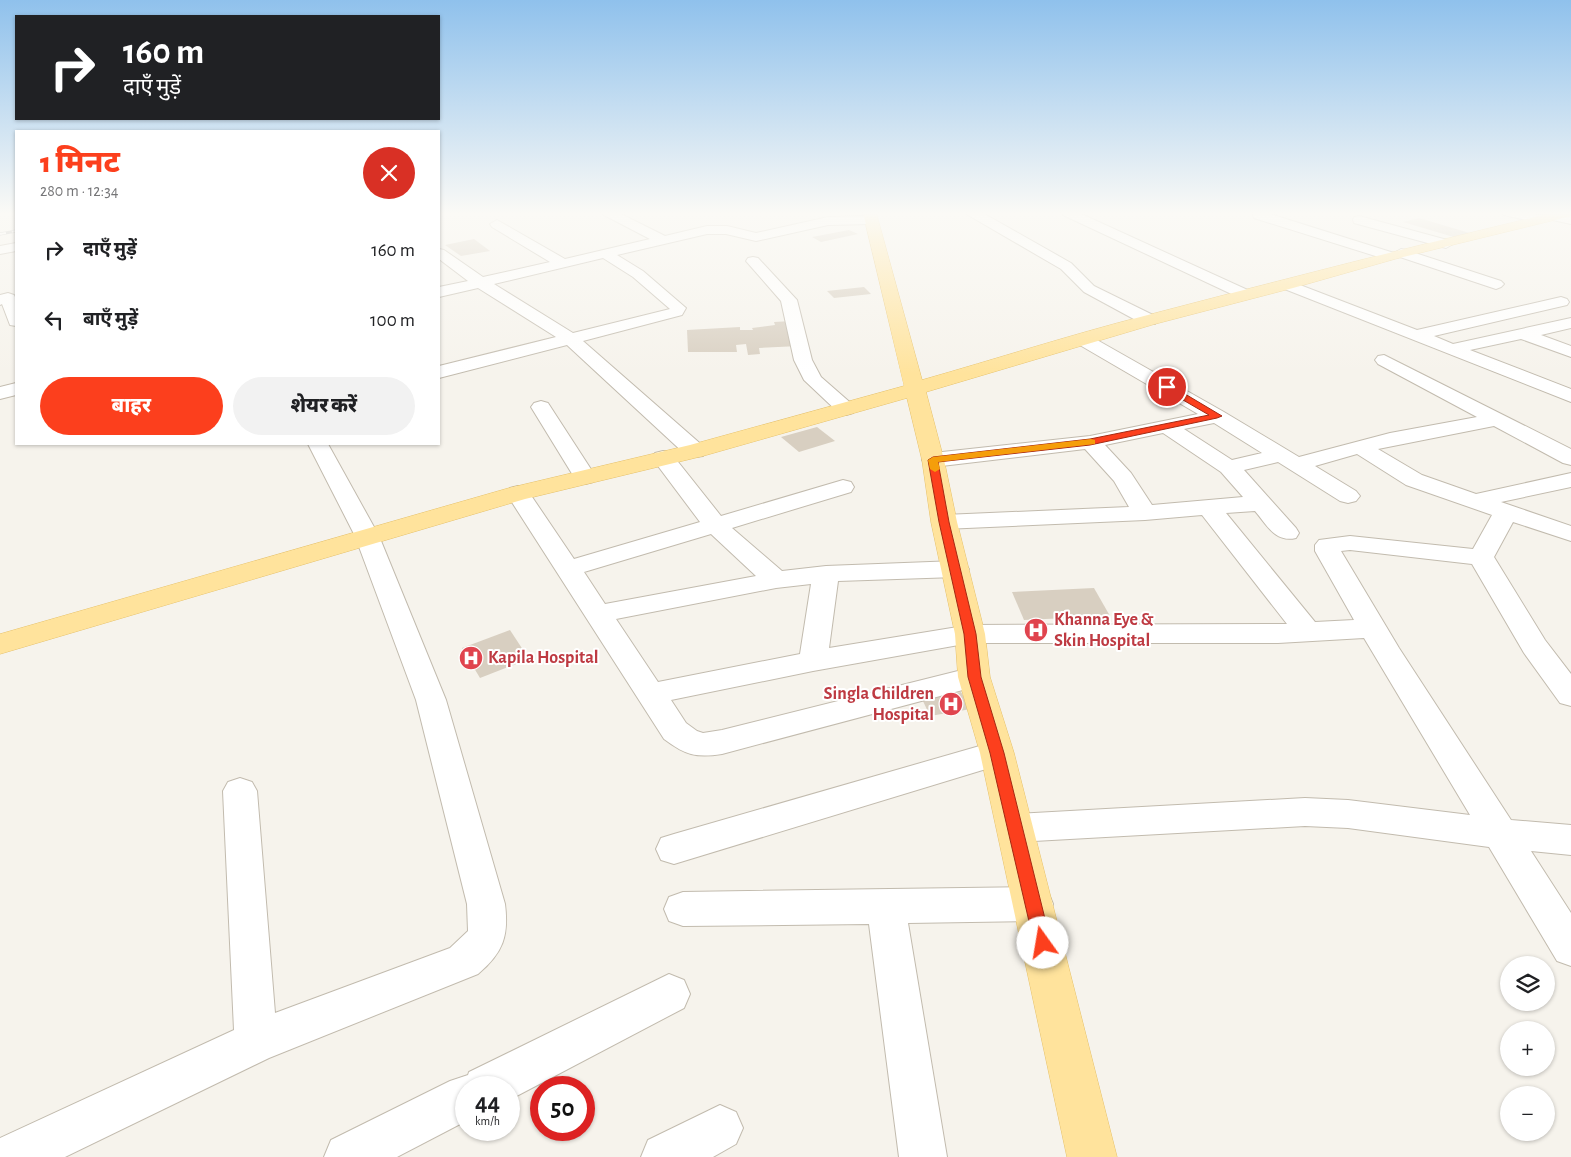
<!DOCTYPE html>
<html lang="hi">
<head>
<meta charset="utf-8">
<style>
	:root { --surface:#fff; --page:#f2f2f2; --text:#202124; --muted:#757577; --accent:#fc3f1d }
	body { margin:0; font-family:"Alegreya Sans","Noto Sans Devanagari",sans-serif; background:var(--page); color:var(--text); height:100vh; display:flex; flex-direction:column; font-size:19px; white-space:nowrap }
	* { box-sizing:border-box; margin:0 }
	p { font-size:16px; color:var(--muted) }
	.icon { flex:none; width:28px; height:28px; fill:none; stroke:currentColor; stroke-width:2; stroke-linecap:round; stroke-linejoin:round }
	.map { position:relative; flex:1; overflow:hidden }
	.details { position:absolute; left:15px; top:130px; width:425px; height:315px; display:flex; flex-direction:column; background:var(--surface); border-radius:0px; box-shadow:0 1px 4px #0004 }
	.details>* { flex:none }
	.hud { position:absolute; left:15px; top:15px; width:425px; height:105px; border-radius:0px; box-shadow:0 1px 4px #0004; background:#202124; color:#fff; overflow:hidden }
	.buttons { position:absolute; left:1500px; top:956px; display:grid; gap:10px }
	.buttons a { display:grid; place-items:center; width:55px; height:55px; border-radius:50%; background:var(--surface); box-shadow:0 1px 4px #0004; font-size:25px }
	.speed { position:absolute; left:455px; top:1076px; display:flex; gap:10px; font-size:25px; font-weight:700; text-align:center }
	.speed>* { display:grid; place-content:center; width:65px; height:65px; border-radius:50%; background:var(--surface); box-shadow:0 1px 4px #0004; line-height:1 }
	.speed small { font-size:12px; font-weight:400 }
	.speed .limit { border:8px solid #d22; background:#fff; color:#111 }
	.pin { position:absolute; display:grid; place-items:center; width:42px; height:42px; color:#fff; margin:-21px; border:2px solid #fff; border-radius:50%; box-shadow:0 1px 5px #0007 }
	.me { position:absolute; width:55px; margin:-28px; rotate:347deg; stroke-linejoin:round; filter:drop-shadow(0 0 4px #0008) }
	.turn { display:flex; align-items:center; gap:18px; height:105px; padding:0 25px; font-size:22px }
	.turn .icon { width:65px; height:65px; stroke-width:2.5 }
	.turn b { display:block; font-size:35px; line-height:42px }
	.round { display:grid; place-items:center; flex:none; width:52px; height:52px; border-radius:26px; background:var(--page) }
	.head { display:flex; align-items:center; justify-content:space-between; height:85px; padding:0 25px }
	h1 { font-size:30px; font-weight:800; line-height:38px; color:var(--accent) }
	.button { display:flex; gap:10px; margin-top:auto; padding:10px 25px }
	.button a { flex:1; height:58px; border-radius:30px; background:var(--accent); color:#fff; font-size:20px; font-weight:800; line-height:58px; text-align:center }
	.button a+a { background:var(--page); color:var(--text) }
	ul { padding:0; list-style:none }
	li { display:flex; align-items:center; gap:15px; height:70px; padding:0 25px }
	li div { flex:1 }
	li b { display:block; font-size:19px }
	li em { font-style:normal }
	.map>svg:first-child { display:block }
</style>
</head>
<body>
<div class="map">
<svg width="1571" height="1157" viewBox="0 0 1571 1157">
	<rect width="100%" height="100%" fill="#f6f3ec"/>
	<g fill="#d8cfc1">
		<path d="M1419,218L1473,234L1457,238L1403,222Z"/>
		<path d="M849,230L858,234L821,242L812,237Z"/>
		<path d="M474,239L490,251L461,256L445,245Z"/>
		<path d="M864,287L871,294L834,298L827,291Z"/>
		<path d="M792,321L799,346L759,348L760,354L748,355L746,344L736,345L737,352H688L687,330L740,327V330H753L752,328L775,325L774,322Z"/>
		<path d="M817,427L835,441L799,452L781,437Z"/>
		<path d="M1094,588L1110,616L1024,620L1012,592Z"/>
		<path d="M510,630L529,659L480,678L462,648Z"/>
		<path d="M961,692L971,709L930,716L922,699Z"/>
	</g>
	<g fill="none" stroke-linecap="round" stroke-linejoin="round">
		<g stroke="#c2bbae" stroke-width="2">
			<g id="minor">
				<path d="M602,212H617L665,236L707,226H727L756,233L828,217L871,216L877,220L871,224L828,225L756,241L726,234H707L617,255L643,271L686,308L682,315L583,341L703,446L706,451L703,456L695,457L687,456L567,345L439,378V366L556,337L478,288L439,297V287L468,281L439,259V249L444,250L483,277L550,262L492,227L490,224L497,220L565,259L650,239L604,215ZM603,258L633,277L670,309L573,333L494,284Z"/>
				<path d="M966,212H981L1071,263L1094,286L1155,316L1157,320L1155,324H1143L1084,292L1061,269L968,215Z"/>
				<path d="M1061,212H1077L1252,292L1254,295L1252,298H1240L1063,215Z"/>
				<path d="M1254,212H1264L1394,253L1401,249L1406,250L1501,281L1504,284L1501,287L1496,289L1397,256L1390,260L1385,259L1254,218L1253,215Z"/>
				<path d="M1502,212H1524L1545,216L1546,219L1540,223L1504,215Z"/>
				<path d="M1553,212L1571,216V224L1548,219L1547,216Z"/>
				<path d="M1359,216L1451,241L1453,244L1446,248L1354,223L1353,220L1354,217Z"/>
				<path d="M16,243V251L0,254V246Z"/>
				<path d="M753,257L758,258L797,300L812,360L821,377L853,405L856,409L853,413L846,415L839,413L804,380L794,360L781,301L746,261L748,258Z"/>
				<path d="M1287,280L1417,330L1561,297L1567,299L1569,302L1567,305L1434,336L1453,344L1571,318V328L1541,335L1571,346V357L1521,339L1470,350L1571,389V402L1282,288L1279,285L1282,282Z"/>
				<path d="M8,293L14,295L16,299V326L10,325L2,304L0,305V295Z"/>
				<path d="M1084,335L1090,336L1224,412L1299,457L1390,433L1477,417L1378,364L1375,360L1378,356L1384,355L1571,449V465L1563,463L1494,426L1378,449L1422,475L1476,494L1571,473V487L1501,502L1571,526V541L1513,522L1494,557L1545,640L1571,674V706L1560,703L1524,653L1472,564L1350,550L1341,551L1399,648L1511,820L1571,825V855L1531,851L1571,913V966L1557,961L1489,847L1348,828L1305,826L1015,842L1002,838L997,828L1002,818L1015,814L1305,798L1348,800L1470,815L1364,638L1278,643H970L813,671L671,700L686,723L697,731L703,733L722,730L974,667L985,670L989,677L985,684L974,687L722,754C696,758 685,755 664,739L506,493L510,488L518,486L526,488L574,559L700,522L652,458L655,453L663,451L671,453L721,516L843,480L851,482L854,487L851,492L732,528L782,571L826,566L956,561L965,564L969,569L965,574L956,577L838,581L829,648L970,625L1287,624L1202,515L1145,520L944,529L935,527L932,522L935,517L944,515L1129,507L1114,481L1085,449L933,467L925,465L922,460L925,455L933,453L1090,436L1198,414L1078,344L1075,340L1078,336ZM1214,423L1262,453L1232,460L1184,429ZM1163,433L1221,472L1243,497L1152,505L1131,473L1105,445ZM1357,454L1406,485L1492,515L1473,549L1350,536L1319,540L1315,545V551L1354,620L1315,622L1226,513L1255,511C1267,525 1275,543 1296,538L1299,533L1296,528L1244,470L1278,462L1340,501L1348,503L1356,501L1360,496L1356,491L1315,466ZM711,534L756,576L605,604L584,572ZM811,584L800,654L658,682L616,619L776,588Z"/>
				<path d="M16,383V395L0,399V387Z"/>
				<path d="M541,401L548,403L596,477L593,482L585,484L577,482L574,477L531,407L534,403Z"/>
				<path d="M308,444H328L379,536L446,700L505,904C509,936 503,953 478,974L269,1058L65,1157H0V1138L234,1030L223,791L228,782L240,778L252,782L257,791L275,1013L450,948L468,931L467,904L416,700L355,536Z"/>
				<path d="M997,741L1009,744L1013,753L1009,762L674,864L661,860L656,849L661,838L674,834Z"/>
				<path d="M1034,887L1048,892L1053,904L1048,916L1034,921L908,923L947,1157H899L869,924L683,926L669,921L664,909L669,897L683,892Z"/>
				<path d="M669,974L684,980L690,994L684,1008L509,1100V1088H466V1121L397,1157H324L331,1140L450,1081L468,1075L469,1072Z"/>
				<path d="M720,1105L736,1112L743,1128L736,1144L713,1157H641L648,1140Z"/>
			</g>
		</g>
		<g stroke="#e6c16a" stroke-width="1">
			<path id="major" d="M863,212H876L922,380C996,359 1070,335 1144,316C1281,280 1418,245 1556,212H1571V216L1395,259L1293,288L1155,324L926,392L944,460L957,522L985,634L990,677L1014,753L1117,1157H1067L980,753L958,677L955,634L931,522L922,460L907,398L703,456L525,499L0,654V634L509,488L690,445L904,386Z"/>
		</g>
		<use href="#minor" fill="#fff" fill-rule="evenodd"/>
		<use href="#major" fill="#ffe39c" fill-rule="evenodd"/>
		<g stroke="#9a9a9a" stroke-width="3">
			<path id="rail" d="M0,234L16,231"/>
		</g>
		<use href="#rail" stroke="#fff" stroke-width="2" stroke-dasharray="6" stroke-linecap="butt"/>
	</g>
	<linearGradient id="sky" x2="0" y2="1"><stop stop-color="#8fc1ec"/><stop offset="0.57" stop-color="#fbfaf6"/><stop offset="1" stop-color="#fbfaf6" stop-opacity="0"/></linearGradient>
	<rect width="1571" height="374" fill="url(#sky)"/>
	<path fill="#fc3f1d" stroke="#a42913" d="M1164,385H1170L1222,416L1217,418L1090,445L938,462L949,522L976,634L981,677L1004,753L1051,943L1049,949L1043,951L1037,949L1034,943L990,753L968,677L964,634L939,522L928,460L933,457L1090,439L1209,415L1164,389Z"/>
	<path fill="#f59e0b" d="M1091,439L1095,440V444L938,462L940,469L935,472L930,469L928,460L933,457Z"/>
	<defs>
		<g id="hospital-disc" transform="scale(1.25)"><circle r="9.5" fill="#e0444e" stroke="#fff"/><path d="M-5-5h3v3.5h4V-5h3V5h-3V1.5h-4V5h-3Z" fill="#fff"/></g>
	</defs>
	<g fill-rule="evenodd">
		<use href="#hospital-disc" x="1036" y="630"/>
		<use href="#hospital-disc" x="471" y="658"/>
		<use href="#hospital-disc" x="951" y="704"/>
	</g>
	<g text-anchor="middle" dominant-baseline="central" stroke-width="4" stroke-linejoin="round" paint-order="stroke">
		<g font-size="18" font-weight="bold" fill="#be3a42" stroke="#fff" text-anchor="start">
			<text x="1054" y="620">Khanna Eye &amp;<tspan x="1054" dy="21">Skin Hospital</tspan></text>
			<text x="488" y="658">Kapila Hospital</text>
			<text x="934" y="694" text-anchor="end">Singla Children<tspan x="934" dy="21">Hospital</tspan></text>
		</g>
	</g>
</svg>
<div class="buttons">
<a><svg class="icon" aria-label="layers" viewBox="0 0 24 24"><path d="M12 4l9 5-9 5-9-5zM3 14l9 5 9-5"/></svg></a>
<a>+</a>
<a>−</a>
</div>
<div class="speed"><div>44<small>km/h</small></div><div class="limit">50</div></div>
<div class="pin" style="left:1167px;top:387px;background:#d93025"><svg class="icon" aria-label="arrive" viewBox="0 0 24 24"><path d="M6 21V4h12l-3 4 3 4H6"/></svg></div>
<svg class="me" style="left:1043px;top:943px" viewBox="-20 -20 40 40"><circle r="19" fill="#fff"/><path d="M0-13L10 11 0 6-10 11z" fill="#fc3f1d"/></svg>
<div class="hud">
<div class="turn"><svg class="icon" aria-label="right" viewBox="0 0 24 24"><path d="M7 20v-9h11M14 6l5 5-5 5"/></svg><div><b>160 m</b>दाएँ मुड़ें</div></div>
</div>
<section class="details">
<div class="head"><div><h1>1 मिनट</h1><p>280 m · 12:34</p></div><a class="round" style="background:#d93025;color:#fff"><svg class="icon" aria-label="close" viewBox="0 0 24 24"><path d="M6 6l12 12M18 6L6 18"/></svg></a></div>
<ul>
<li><svg class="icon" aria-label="right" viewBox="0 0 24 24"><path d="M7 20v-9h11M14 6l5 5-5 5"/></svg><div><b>दाएँ मुड़ें</b></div><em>160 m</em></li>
<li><svg class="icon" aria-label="left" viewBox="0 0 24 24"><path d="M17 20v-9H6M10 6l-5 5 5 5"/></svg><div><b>बाएँ मुड़ें</b></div><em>100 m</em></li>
</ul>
<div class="button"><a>बाहर</a><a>शेयर करें</a></div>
</section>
</div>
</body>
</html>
